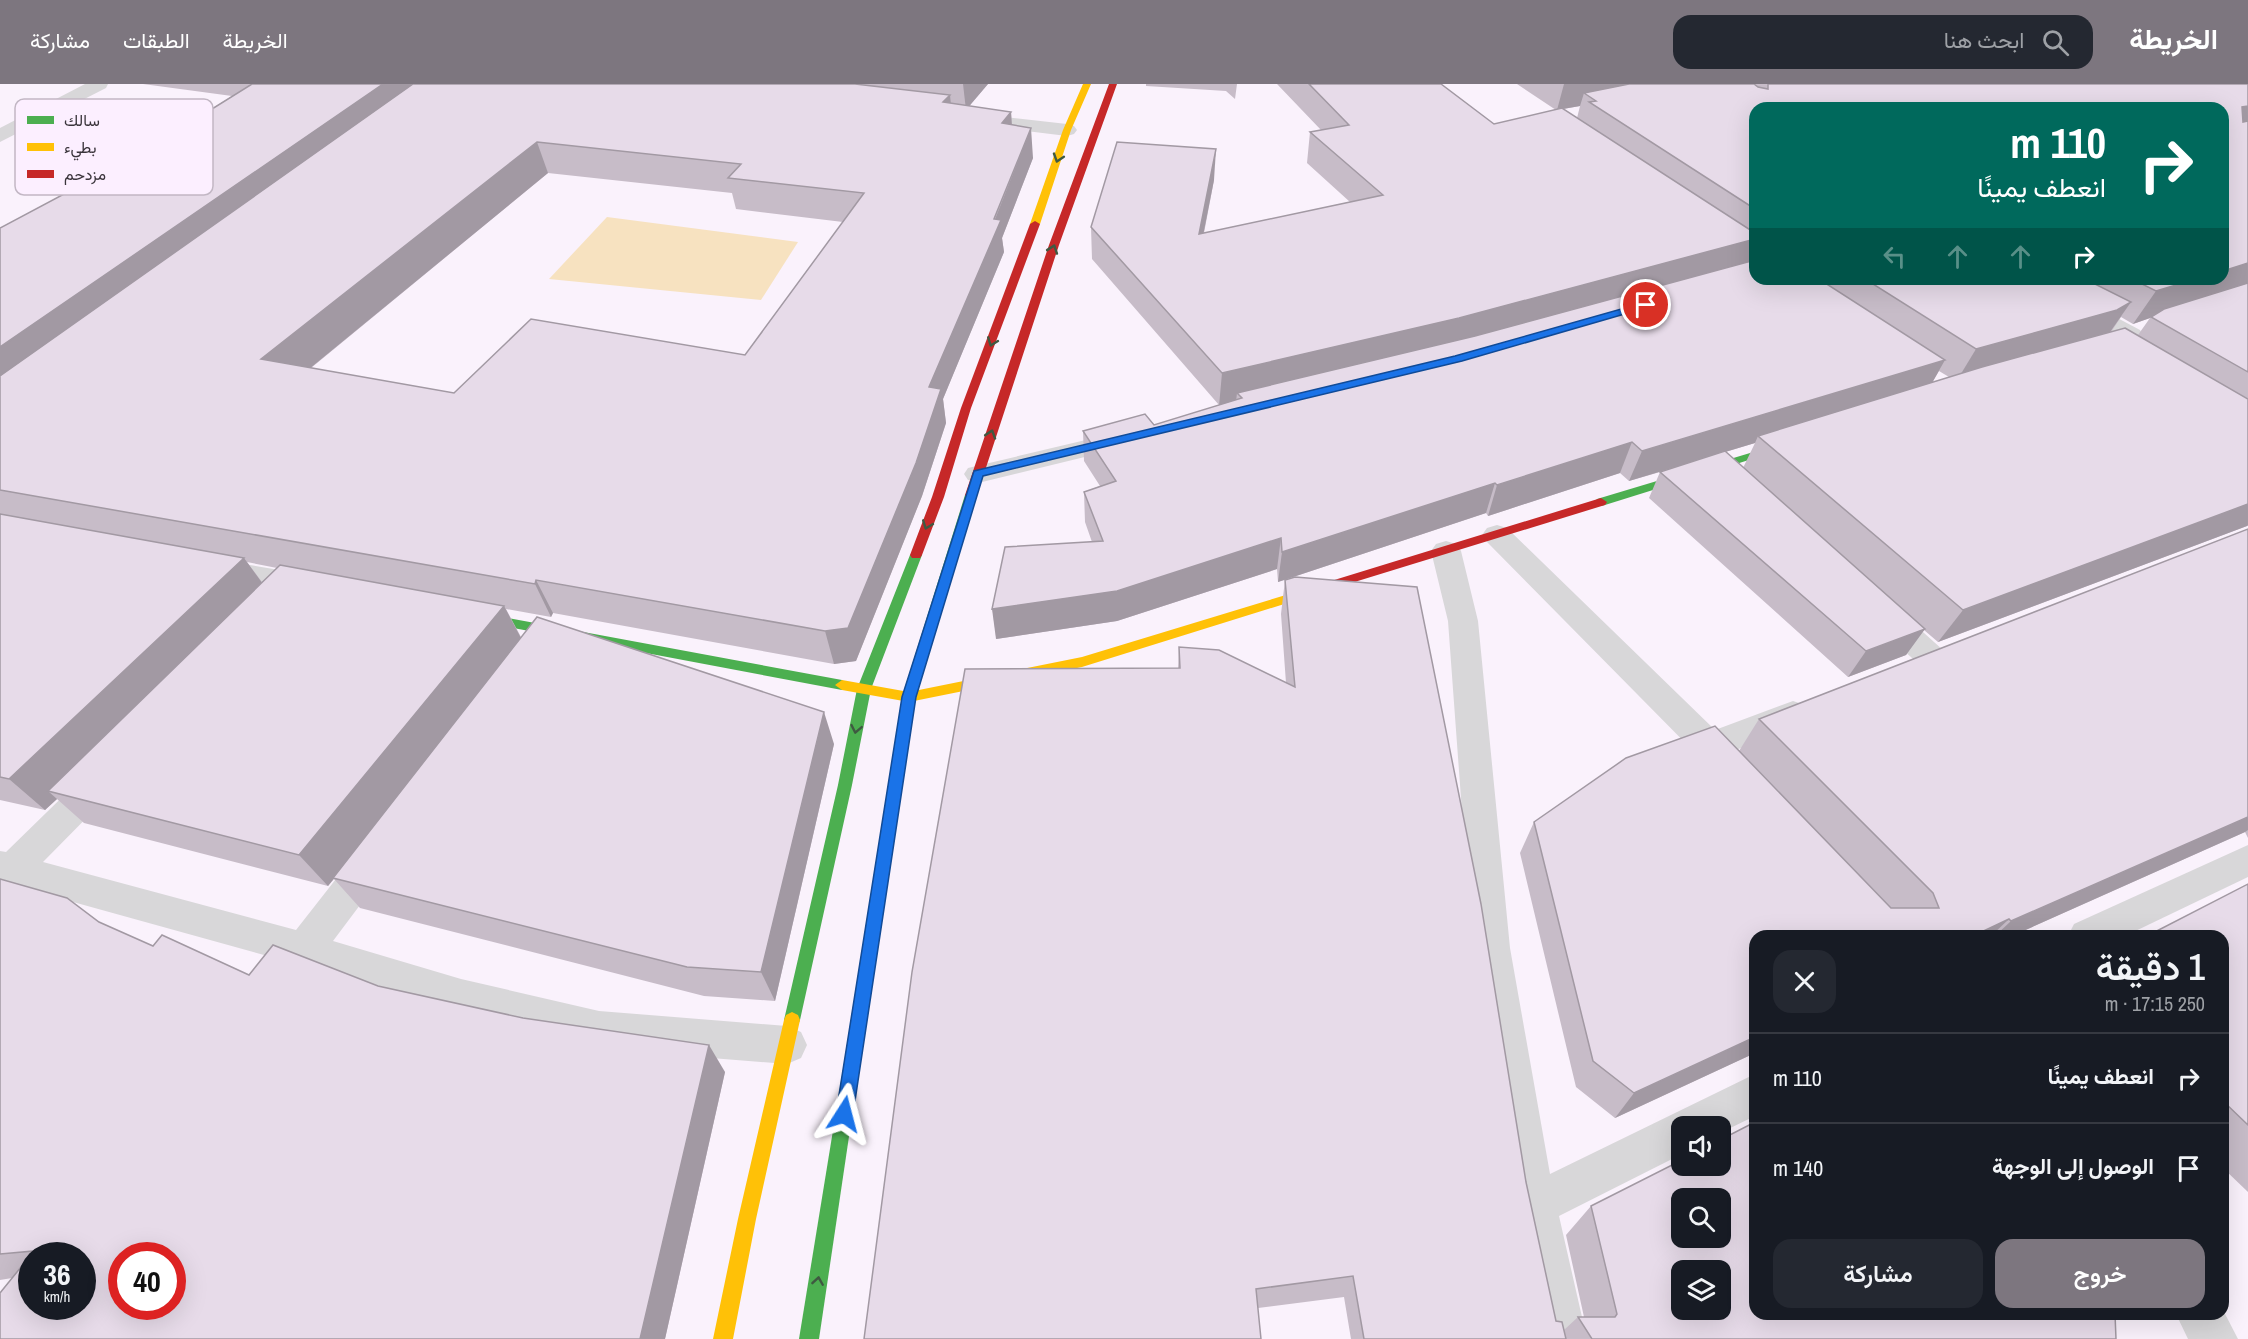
<!DOCTYPE html>
<html lang="ar">
<head>
<meta charset="utf-8">
<style>
	:root { --surface:#171b24; --page:#242831; --text:#f1f3f6; --muted:#9ea1a6; --line:#363941; --accent:#7d767f }
	body { margin:0; font-family:"Archivo Narrow",Vazirmatn,sans-serif; background:var(--page); color:var(--text); direction:rtl; height:100vh; display:flex; flex-direction:column; font-size:22px; white-space:nowrap }
	* { box-sizing:border-box; margin:0 }
	p { font-size:20px; color:var(--muted) }
	.icon { flex:none; width:33px; height:33px; fill:none; stroke:currentColor; stroke-width:2; stroke-linecap:round; stroke-linejoin:round }
	.map { position:relative; flex:1; overflow:hidden; direction:ltr }
	.details { position:absolute; left:1749px; top:846px; width:480px; height:390px; display:flex; flex-direction:column; background:var(--surface); border-radius:18px; box-shadow:0 6px 24px #0002; direction:rtl }
	.details>* { flex:none }
	.banner { position:absolute; left:1749px; top:18px; width:480px; height:183px; border-radius:18px; box-shadow:0 6px 24px #0002; direction:rtl; background:#00695c; color:#fff; overflow:hidden }
	.controls { position:absolute; left:1671px; top:1032px; display:grid; gap:12px }
	.controls a { display:grid; place-items:center; width:60px; height:60px; border-radius:12px; background:var(--surface); box-shadow:0 6px 24px #0002; font-size:30px }
	.speed { position:absolute; left:18px; top:1158px; display:flex; gap:12px; font-size:30px; font-weight:700; text-align:center }
	.speed>* { display:grid; place-content:center; width:78px; height:78px; border-radius:50%; background:var(--surface); box-shadow:0 6px 24px #0002; line-height:1 }
	.speed small { font-size:15px; font-weight:400 }
	.speed .limit { border:9px solid #d22; background:#fff; color:#111 }
	.pin { position:absolute; display:grid; place-items:center; width:51px; height:51px; color:#fff; margin:-26px; border:3px solid #fff; border-radius:50%; box-shadow:0 2px 6px #0007 }
	.me { position:absolute; width:66px; margin:-33px; rotate:9deg; stroke-linejoin:round; filter:drop-shadow(0 0 4px #0008) }
	.turn { display:flex; align-items:center; gap:21px; height:126px; padding:0 24px; font-size:27px }
	.turn .icon { width:78px; height:78px; stroke-width:2.5 }
	.turn b { display:block; font-size:42px; line-height:51px }
	.lanes { display:flex; align-items:center; height:57px; padding:0 24px; background:#0003; justify-content:center; gap:30px; direction:ltr }
	.lanes .off { opacity:.35 }
	.round { display:grid; place-items:center; flex:none; width:63px; height:63px; border-radius:18px; background:var(--page) }
	.headline { display:flex; align-items:center; justify-content:space-between; height:102px; padding:0 24px }
	h1 { font-size:36px; font-weight:600; line-height:45px }
	.primary-button { display:flex; gap:12px; margin-top:auto; padding:12px 24px }
	.primary-button a { flex:1; height:69px; border-radius:18px; background:var(--accent); color:#fff; font-size:24px; font-weight:600; line-height:69px; text-align:center }
	.primary-button a+a { background:var(--page); color:var(--text) }
	ul { padding:0; list-style:none }
	li { display:flex; align-items:center; gap:18px; height:90px; padding:0 24px; border-top:2px solid var(--line) }
	li div { flex:1 }
	li b { display:block; font-size:22px }
	li em { font-style:normal }
	header { display:flex; align-items:center; gap:36px; box-sizing:border-box; height:84px; padding:0 30px; background:var(--accent); color:#fff }
	header strong { font-size:28px }
	nav { display:flex; gap:33px; margin-inline-start:auto; font-size:21px }
	.search { width:420px; height:54px; background:var(--page); display:flex; align-items:center; gap:15px; box-sizing:border-box; padding:0 21px; border-radius:18px; color:var(--muted); font-size:22px }
	.map>svg:first-child { display:block }
</style>
</head>
<body>
<header>
<strong>الخريطة</strong>
<div class="search"><svg class="icon" aria-label="search" viewBox="0 0 24 24"><circle cx="10" cy="10" r="6"/><path d="M15 15l6 6"/></svg>ابحث هنا</div>
<nav><a>الخريطة</a><a>الطبقات</a><a>مشاركة</a></nav>
</header>
<div class="map">
<svg width="2248" height="1255" viewBox="0 0 2248 1255">
	<rect width="100%" height="100%" fill="#faf2fc"/>
	<path fill="#f7e2c0" d="M607,133L798,158L761,216L549,195Z"/>
	<g fill="none" stroke-linecap="round" stroke-linejoin="round">
		<g fill="#d8d7d9" fill-rule="evenodd">
			<path d="M85,0H108L106,4L0,58V44Z"/>
			<path d="M968,29L1067,40L1074,42L1077,46L1074,50L1067,52L961,39L958,35L961,31Z"/>
			<path d="M2014,195H2044L2140,246L2143,251L2140,256L2131,258L2122,256L2018,200Z"/>
			<path d="M1128,346L1138,348L1141,354L1138,360L978,399L968,396L964,390L968,384Z"/>
			<path d="M1497,441L1507,444L1715,646L1793,617L1805,621L1810,630L1805,639L1736,666L1743,678L1738,688L1726,692L1714,688L1487,458L1482,451L1487,444Z"/>
			<path d="M1446,457L1456,460L1461,467L1478,537L1510,864L1550,1090L1755,990V1032L1720,1049V1042H1682V1070L1559,1132L1587,1255H1539L1512,1121L1472,864L1448,537L1431,467L1436,460Z"/>
			<path d="M214,475L297,489L308,493L312,500C303,515 294,524 276,519L272,511L274,506L203,492L199,485L203,478Z"/>
			<path d="M1882,518L1893,521L1944,567L1949,575L1944,583L1933,587L1922,583L1871,537L1867,529L1871,521Z"/>
			<path d="M102,682L114,686L119,696L114,706L43,778L296,846L361,763L374,759L387,763L392,774L387,785L333,857L461,895L599,927L787,942L801,948L807,961L801,974L787,980L599,965L461,931L304,882L19,803L13,809L0,814V767L6,768L90,686Z"/>
			<path d="M2248,761V793L2125,852H2068L2074,840Z"/>
			<path d="M2223,1226L2238,1255H2188L2176,1230H2223Z"/>
		</g>
		<g fill="#4caf50" fill-rule="evenodd">
			<path d="M1790,357L1794,358V362L1605,421L1601,422L1595,418L1597,415Z"/>
			<path d="M971,407L977,411L916,613L904,689L902,693H892L890,689L902,613L965,411Z"/>
			<path d="M916,467L922,471L871,605L852,701L800,936L798,941L792,944L786,941L784,936L838,701L857,605L910,471Z"/>
			<path d="M470,527L842,596L849,601L842,606L466,535L464,532L466,529Z"/>
			<path d="M851,977L857,979L859,985L819,1255H799L843,985L845,979Z"/>
		</g>
		<g fill="#ffc107" fill-rule="evenodd">
			<path d="M1083,0H1091L1071,46L1040,140L1032,142L1030,140L1063,46Z"/>
			<path d="M1309,504L1315,508L1313,511L1082,583L909,618L842,606L835,601L842,596L909,608L1082,573Z"/>
			<path d="M897,683L902,685L904,689L859,985L857,991L851,993L845,991L843,985L890,689L892,685Z"/>
			<path d="M792,928L798,931L800,936L756,1135L733,1255H713L738,1135L784,936L786,931Z"/>
		</g>
		<g fill="#c62828" fill-rule="evenodd">
			<path d="M1109,0H1117L1059,161L977,411L971,415L967,414L965,411L1049,161Z"/>
			<path d="M1035,137L1040,140L971,324L944,413L922,471L920,474H912L910,471L932,413L961,324L1030,140Z"/>
			<path d="M1601,414L1607,418L1605,421L1309,512L1303,508L1305,505Z"/>
		</g>
	</g>
	<g fill="#c7bcc8" fill-rule="evenodd">
		<path d="M143,0H988L969,22L1011,28L1012,41L1033,74L1002,154L1004,168L943,315L946,339L922,412L856,577L834,580L553,529L551,533L506,525L521,553L834,660L775,917L704,912L360,824L334,795L328,802L84,739L57,715L45,726L0,716V144L143,68L232,12ZM548,89L732,109L736,125L843,138L745,271L454,309L311,284ZM247,478L277,484L262,498Z"/>
		<path d="M1146,0H1237L1235,15L1226,7L1146,2Z"/>
		<path d="M1277,0H1441L1494,40L1556,26L1517,0H2248V442H2247L1938,558L1924,546L1906,571L1848,593L1649,414L1660,388L1629,397L1620,389L1488,432L1486,429L1278,498L1277,485L1117,537L996,555L1092,458L1085,438L1084,408L1100,402L1084,377L1083,347L1154,341L1219,321L1092,175L1091,143L1214,96L1204,149L1350,118L1307,79L1310,48L1321,46ZM1580,22L1577,34L1563,25ZM1755,24L2223,195H1755L1751,177L1755,169ZM2121,233L2133,240L2150,234L2138,251L2111,248ZM1939,287L1949,293L1932,299ZM1755,359L1743,384L1725,368Z"/>
		<path d="M2248,445V754L2245,748L2012,852H1755V969L1615,1034L1576,1003L1520,769L1534,738L1739,667L1759,635Z"/>
		<path d="M1285,496L1526,1098L1556,1237L1564,1246L1578,1233H1584L1566,1151L1591,1122L2116,1255H1351L1344,1213L1258,1224L1178,584L1179,563L1286,599L1281,530Z"/>
		<path d="M0,795L153,862L249,891L378,902L725,988L665,1255H0L12,1194L0,1196Z"/>
		<path d="M2248,800V1108L2223,1084V852Z"/>
	</g>
	<g fill="#a299a3">
		<path d="M383,0H438L0,315V263Z"/>
		<path d="M963,0H988L966,26Z"/>
		<path d="M1564,0H1689L1596,17L1584,9L1580,22L1557,26Z"/>
		<path d="M950,11L953,41L943,18Z"/>
		<path d="M2248,22V47L2223,53L2242,23Z"/>
		<path d="M1011,28L1013,59L1002,39Z"/>
		<path d="M1031,44L1033,74L1002,154L1004,168L943,315L946,339L922,412L856,577L834,580L825,547L929,303Z"/>
		<path d="M537,58L548,89L281,308L261,275Z"/>
		<path d="M1216,65L1214,96L1197,182L1199,150Z"/>
		<path d="M1755,155V169L1748,186L1242,314L1237,309L1236,318L1219,322L1222,289Z"/>
		<path d="M2248,179V203L2151,233L2150,234L2133,240L2156,207L2196,195H2223V187Z"/>
		<path d="M2131,218L2108,251L1956,298L1976,265Z"/>
		<path d="M1945,276L1928,306L1758,352L1755,359L1629,397L1642,367Z"/>
		<path d="M1632,358L1620,389L1488,432L1497,401Z"/>
		<path d="M1495,399L1486,429L1278,498L1282,468Z"/>
		<path d="M2248,420V441L2247,442L1938,558L1963,526Z"/>
		<path d="M1281,454L1277,485L1117,537L996,555L992,525Z"/>
		<path d="M244,474L268,507L48,707L57,715L45,726L9,695Z"/>
		<path d="M536,496L553,529L551,533L535,500Z"/>
		<path d="M504,522L522,556L328,802L299,771Z"/>
		<path d="M1925,545L1906,571L1848,593L1866,567Z"/>
		<path d="M824,628L834,660L775,917L761,888Z"/>
		<path d="M2248,733V746L2245,748L2012,852H1995L2011,837Z"/>
		<path d="M2009,835L1991,852H1973Z"/>
		<path d="M1755,953V969L1615,1034L1634,1009Z"/>
		<path d="M709,961L725,988L665,1255H640Z"/>
	</g>
	<g fill="#e7dbe9" stroke="#a299a3" stroke-width="1.5" fill-rule="evenodd">
		<path d="M252,0H383L0,263V144L143,68Z"/>
		<path d="M413,0H855L950,11L943,18L1011,28L1002,39L1031,44L994,135L1001,136L929,303L941,305L916,379L848,544L825,547L536,496L535,500L0,406V292ZM537,58L741,80L728,94L864,109L745,271L531,235L454,309L261,275Z"/>
		<path d="M1309,0H1441L1494,40L1562,24L1755,149V155L1459,234L1222,289L1091,143L1117,58L1216,65L1199,150L1383,111L1310,48L1349,41Z"/>
		<path d="M1629,0H1754L1758,3L1768,5V0H2248V22L2242,23L2243,38L2248,37V179L2223,187V24H1755V125L1589,18L1596,17L1584,9Z"/>
		<path d="M1755,176V195H1819L1945,276L1642,367L1632,358L1497,401L1495,399L1282,468L1281,454L1117,507L992,525L1005,463L1103,457L1084,408L1116,397L1083,347L1145,330L1154,341L1242,314L1237,309L1475,252Z"/>
		<path d="M1865,195H2085L2131,218L2117,226L1976,265Z"/>
		<path d="M2132,195H2196L2156,207Z"/>
		<path d="M2248,199V288L2151,233L2164,225Z"/>
		<path d="M2125,244L2248,315V420L1963,526L1758,352L1982,283Z"/>
		<path d="M1725,367L1925,545L1866,567L1660,388Z"/>
		<path d="M0,430L244,474L9,695L0,693Z"/>
		<path d="M2248,445V733L2011,837L2009,835L1973,852H1755V953L1634,1009L1593,977L1534,738L1626,674L1715,642L1891,824H1939L1933,809L1759,635Z"/>
		<path d="M280,481L504,522L299,771L48,707Z"/>
		<path d="M1295,493L1417,503L1481,820L1526,1098L1556,1237L1562,1238L1566,1255H1364L1353,1192L1256,1205L1261,1255H864L912,888L965,585L1180,584L1179,563L1219,566L1295,603L1285,496Z"/>
		<path d="M537,533L824,628L761,888L687,883L333,794Z"/>
		<path d="M0,795L67,814L99,838L153,862L162,851L249,891L273,861L378,902L523,934L709,961L640,1255H0V1209L34,1167L0,1170ZM32,1172H82V1222H32ZM122,1172H172V1222H122Z"/>
		<path d="M2248,800V1041L2223,1017V852H2147Z"/>
		<path d="M1755,1038V1230H2115L2116,1255H1592L1578,1233H1615L1617,1230L1591,1122L1682,1076V1082H1720V1056ZM1682,1114H1720V1154H1682ZM1682,1186H1720V1226H1682Z"/>
	</g>
	<defs><path id="oneway-chevron" d="M-2-3.5L2.5 0L-2 3.5" fill="none" stroke-width="1.6" stroke-linecap="round" stroke-linejoin="round" transform="scale(1.5)"/></defs>
	<g stroke="#3f5941">
		<use href="#oneway-chevron" transform="translate(1058 74) rotate(108)"/>
		<use href="#oneway-chevron" transform="translate(1053 165) rotate(-71)"/>
		<use href="#oneway-chevron" transform="translate(992 258) rotate(111)"/>
		<use href="#oneway-chevron" transform="translate(991 350) rotate(-72)"/>
		<use href="#oneway-chevron" transform="translate(927 441) rotate(111)"/>
		<use href="#oneway-chevron" transform="translate(856 645) rotate(101)"/>
		<use href="#oneway-chevron" transform="translate(818 1197) rotate(-81)"/>
	</g>
	<path fill="#1a73e8" stroke="#114b97" stroke-width="1.5" d="M1646,218L1649,219V223L1462,277L983,392L916,613L853,1030L850,1036L844,1039L838,1036L836,1030L902,613L974,387L1455,272Z"/>
	<rect x="15" y="15" width="198" height="96" rx="9" fill="#fcefff" stroke="#c2b7c4" stroke-width="1.5"/>
	<rect x="27" y="32" width="27" height="8" fill="#4caf50"/>
	<rect x="27" y="59" width="27" height="8" fill="#ffc107"/>
	<rect x="27" y="86" width="27" height="8" fill="#c62828"/>
	<g font-size="16" fill="#3a343b">
		<text x="64" y="42">سالك</text>
		<text x="64" y="69">بطيء</text>
		<text x="64" y="96">مزدحم</text>
	</g>
</svg>
<div class="controls">
<a><svg class="icon" aria-label="sound" viewBox="0 0 24 24"><path d="M4 9h4l5-4v14l-5-4H4zM17 9q2 3 0 6"/></svg></a>
<a><svg class="icon" aria-label="search" viewBox="0 0 24 24"><circle cx="10" cy="10" r="6"/><path d="M15 15l6 6"/></svg></a>
<a><svg class="icon" aria-label="layers" viewBox="0 0 24 24"><path d="M12 4l9 5-9 5-9-5zM3 14l9 5 9-5"/></svg></a>
</div>
<div class="speed"><div>36<small>km/h</small></div><div class="limit">40</div></div>
<div class="pin" style="left:1646px;top:221px;background:#d93025"><svg class="icon" aria-label="arrive" viewBox="0 0 24 24"><path d="M6 21V4h12l-3 4 3 4H6"/></svg></div>
<svg class="me" style="left:844px;top:1030px" viewBox="-20 -20 40 40"><path d="M0-17L14 15 0 8-14 15z" fill="#1a73e8" stroke="#fff" stroke-width="4"/></svg>
<div class="banner">
<div class="turn"><svg class="icon" aria-label="right" viewBox="0 0 24 24"><path d="M7 20v-9h11M14 6l5 5-5 5"/></svg><div><b>110 m</b>انعطف يمينًا</div></div>
<div class="lanes"><svg class="icon off" aria-label="left" viewBox="0 0 24 24"><path d="M17 20v-9H6M10 6l-5 5 5 5"/></svg><svg class="icon off" aria-label="ahead" viewBox="0 0 24 24"><path d="M12 20V5M6 11l6-6 6 6"/></svg><svg class="icon off" aria-label="ahead" viewBox="0 0 24 24"><path d="M12 20V5M6 11l6-6 6 6"/></svg><svg class="icon" aria-label="right" viewBox="0 0 24 24"><path d="M7 20v-9h11M14 6l5 5-5 5"/></svg></div>
</div>
<section class="details">
<div class="headline"><div><h1>1 دقيقة</h1><p>250 m · 17:15</p></div><a class="round"><svg class="icon" aria-label="close" viewBox="0 0 24 24"><path d="M6 6l12 12M18 6L6 18"/></svg></a></div>
<ul>
<li><svg class="icon" aria-label="right" viewBox="0 0 24 24"><path d="M7 20v-9h11M14 6l5 5-5 5"/></svg><div><b>انعطف يمينًا</b></div><em>110 m</em></li>
<li><svg class="icon" aria-label="arrive" viewBox="0 0 24 24"><path d="M6 21V4h12l-3 4 3 4H6"/></svg><div><b>الوصول إلى الوجهة</b></div><em>140 m</em></li>
</ul>
<div class="primary-button"><a>خروج</a><a>مشاركة</a></div>
</section>
</div>
</body>
</html>
